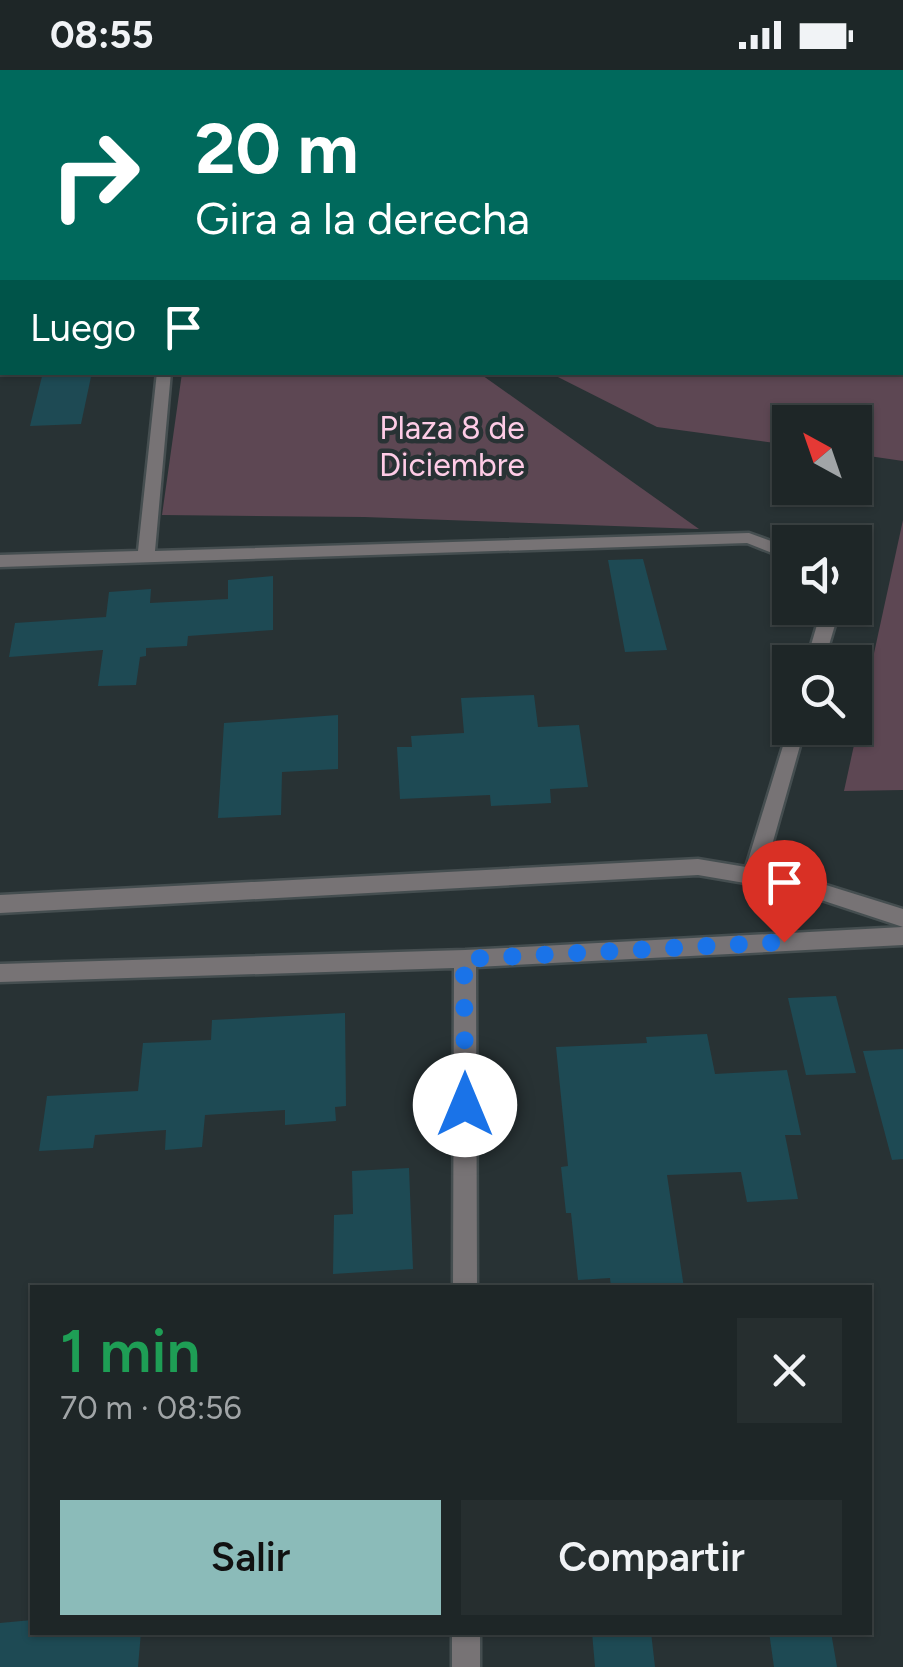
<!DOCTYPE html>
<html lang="es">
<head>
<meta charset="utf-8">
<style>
	:root { --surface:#1e2627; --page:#262e2f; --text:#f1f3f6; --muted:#a1a5a7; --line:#3c4344; --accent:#8bbbb9 }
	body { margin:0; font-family:Figtree,sans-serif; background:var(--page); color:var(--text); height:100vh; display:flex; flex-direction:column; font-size:38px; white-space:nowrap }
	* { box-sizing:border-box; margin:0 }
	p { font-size:32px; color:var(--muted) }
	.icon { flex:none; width:55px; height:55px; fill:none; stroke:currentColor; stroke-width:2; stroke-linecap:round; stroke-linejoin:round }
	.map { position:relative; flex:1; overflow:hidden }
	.side { position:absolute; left:30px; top:1215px; width:842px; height:350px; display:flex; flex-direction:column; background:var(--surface); border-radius:0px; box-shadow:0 2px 8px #0004,0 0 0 2px var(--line) }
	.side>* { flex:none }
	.guide { position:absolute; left:0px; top:0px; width:905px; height:305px; box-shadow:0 2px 8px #0004,0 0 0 2px var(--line); background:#00695c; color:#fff; overflow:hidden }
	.needle { width:65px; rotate:320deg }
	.controls { position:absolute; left:772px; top:335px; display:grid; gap:20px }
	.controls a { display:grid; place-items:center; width:100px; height:100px; border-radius:0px; background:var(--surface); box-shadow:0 2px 8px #0004,0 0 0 2px var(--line); font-size:50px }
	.pin { position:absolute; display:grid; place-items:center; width:85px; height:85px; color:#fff; margin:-102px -42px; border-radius:50% 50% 50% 0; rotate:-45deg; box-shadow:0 0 10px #0007 }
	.pin .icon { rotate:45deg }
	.me { position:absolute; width:110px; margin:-55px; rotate:0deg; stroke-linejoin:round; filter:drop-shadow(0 0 8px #0008) }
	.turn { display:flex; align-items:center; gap:35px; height:210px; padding:0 30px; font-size:45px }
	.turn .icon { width:130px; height:130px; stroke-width:2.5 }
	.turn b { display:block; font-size:70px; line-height:85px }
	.then { display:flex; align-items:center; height:95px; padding:0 30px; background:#0003; gap:20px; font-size:38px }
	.round { display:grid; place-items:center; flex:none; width:105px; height:105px; border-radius:0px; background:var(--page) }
	.head { display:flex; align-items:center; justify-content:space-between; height:170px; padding:0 30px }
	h1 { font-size:60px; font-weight:600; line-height:75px; color:#1e9e55 }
	.primary-button { display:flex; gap:20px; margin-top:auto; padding:20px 30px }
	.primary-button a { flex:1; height:115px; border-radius:0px; background:var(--accent); color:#111; font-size:40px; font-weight:600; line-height:115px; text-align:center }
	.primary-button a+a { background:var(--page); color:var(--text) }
	.status { display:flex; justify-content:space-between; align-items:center; height:70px; padding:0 50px; background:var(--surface); direction:ltr }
	.status svg { height:28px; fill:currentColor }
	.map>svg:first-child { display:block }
</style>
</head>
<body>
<div class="status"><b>08:55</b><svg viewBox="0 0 49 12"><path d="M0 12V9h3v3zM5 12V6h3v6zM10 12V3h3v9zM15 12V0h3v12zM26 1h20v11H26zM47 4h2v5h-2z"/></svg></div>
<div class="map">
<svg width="903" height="1597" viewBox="0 0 903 1597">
	<rect width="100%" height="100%" fill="#283234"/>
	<g fill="#5d4753">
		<path d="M210,0H903V391L855,384V352H790V375L657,357L550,303L902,302V2Z"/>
		<path d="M479,303L699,459L364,447L162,445L182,303Z"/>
		<path d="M903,450V720L844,721Z"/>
	</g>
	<g fill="#1e4a54">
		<path d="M43,302H92L81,354L30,356Z"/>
		<path d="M643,489L667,580L625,582L608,490Z"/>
		<path d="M273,506V560L188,566L187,576L146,578V586L140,587L136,615L98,616L103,580L9,587L15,553L106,547L109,522L151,519L150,533L228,529V510Z"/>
		<path d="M534,625L538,657L579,655L588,717L550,719L551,733L491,736L490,725L400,729L397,677H412L411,666L464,663L461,628Z"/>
		<path d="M338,645V699L282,702L281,745L218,748L224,653Z"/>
		<path d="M836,926L856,1003L806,1005L788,928Z"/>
		<path d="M345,943L346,1036L335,1037L336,1051L285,1055V1040L205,1045L202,1077L165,1080L166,1060L95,1065L93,1078L39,1081L47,1026L138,1021L143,973L211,970L212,950Z"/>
		<path d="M707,964L715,1004L787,1000L801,1065H785L798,1129L747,1132L741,1102L667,1105L684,1218H611L610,1208L578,1210L571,1143H566L561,1097L568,1096L556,977L647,973L646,967Z"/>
		<path d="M903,979V1089L892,1090L863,981Z"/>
		<path d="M409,1098L413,1199L333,1204L334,1145L353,1144L352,1101Z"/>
		<path d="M32,1550V1562H141L138,1597H0V1553Z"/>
		<path d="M592,1562H651L655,1597H595Z"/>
		<path d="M769,1562H831L837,1597H774Z"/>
	</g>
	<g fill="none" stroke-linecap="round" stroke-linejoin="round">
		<g stroke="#454e50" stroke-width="5">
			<g id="minor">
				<path d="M187,0H199V2H188Z"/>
				<rect x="0" y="19" width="2" height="6"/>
				<path d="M157,302H171L155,481L749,463L790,478V490L747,473L0,497V485L138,481Z"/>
				<path d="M822,538H840L824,592H806Z"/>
				<path d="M790,653V658H805L765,800L797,806L903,839V857L797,822L698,805L0,843V825L698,789L746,797Z"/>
				<path d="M903,857V875L476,897L477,1218H453L454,898L0,912V894L465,880Z"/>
				<rect x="452" y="1562" width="28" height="35"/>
			</g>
		</g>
		<use href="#minor" fill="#777375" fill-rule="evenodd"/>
	</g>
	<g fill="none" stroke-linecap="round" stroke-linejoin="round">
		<path stroke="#1a73e8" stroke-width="18" stroke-dasharray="0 32.4" d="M465,1035L464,889L784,872"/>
	</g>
	<g text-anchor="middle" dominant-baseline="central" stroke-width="9" stroke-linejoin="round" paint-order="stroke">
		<g font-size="32" fill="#fecce6" stroke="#283234">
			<text x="452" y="358">Plaza 8 de<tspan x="452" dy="37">Diciembre</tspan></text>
		</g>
	</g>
</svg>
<div class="controls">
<a><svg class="needle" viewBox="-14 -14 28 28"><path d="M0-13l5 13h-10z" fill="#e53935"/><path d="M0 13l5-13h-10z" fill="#a1a5a7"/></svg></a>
<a><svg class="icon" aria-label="sound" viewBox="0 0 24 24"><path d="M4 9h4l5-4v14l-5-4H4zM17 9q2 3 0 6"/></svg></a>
<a><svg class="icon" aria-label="search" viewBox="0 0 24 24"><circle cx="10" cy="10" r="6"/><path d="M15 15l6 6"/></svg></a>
</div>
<div class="pin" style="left:784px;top:872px;background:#d93025"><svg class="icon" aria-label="arrive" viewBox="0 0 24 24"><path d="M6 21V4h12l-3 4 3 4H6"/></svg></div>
<svg class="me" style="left:465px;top:1035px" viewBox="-20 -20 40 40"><circle r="19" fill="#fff"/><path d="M0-13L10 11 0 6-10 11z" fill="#1a73e8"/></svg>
<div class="guide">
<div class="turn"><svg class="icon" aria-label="right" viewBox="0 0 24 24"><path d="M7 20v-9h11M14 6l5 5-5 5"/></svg><div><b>20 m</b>Gira a la derecha</div></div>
<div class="then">Luego<svg class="icon" aria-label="arrive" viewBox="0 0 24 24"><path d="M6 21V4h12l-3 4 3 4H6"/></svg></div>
</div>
<section class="side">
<div class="head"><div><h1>1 min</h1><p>70 m · 08:56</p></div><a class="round"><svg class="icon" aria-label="close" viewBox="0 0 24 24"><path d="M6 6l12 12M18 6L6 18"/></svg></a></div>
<div class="primary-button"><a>Salir</a><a>Compartir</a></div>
</section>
</div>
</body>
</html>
